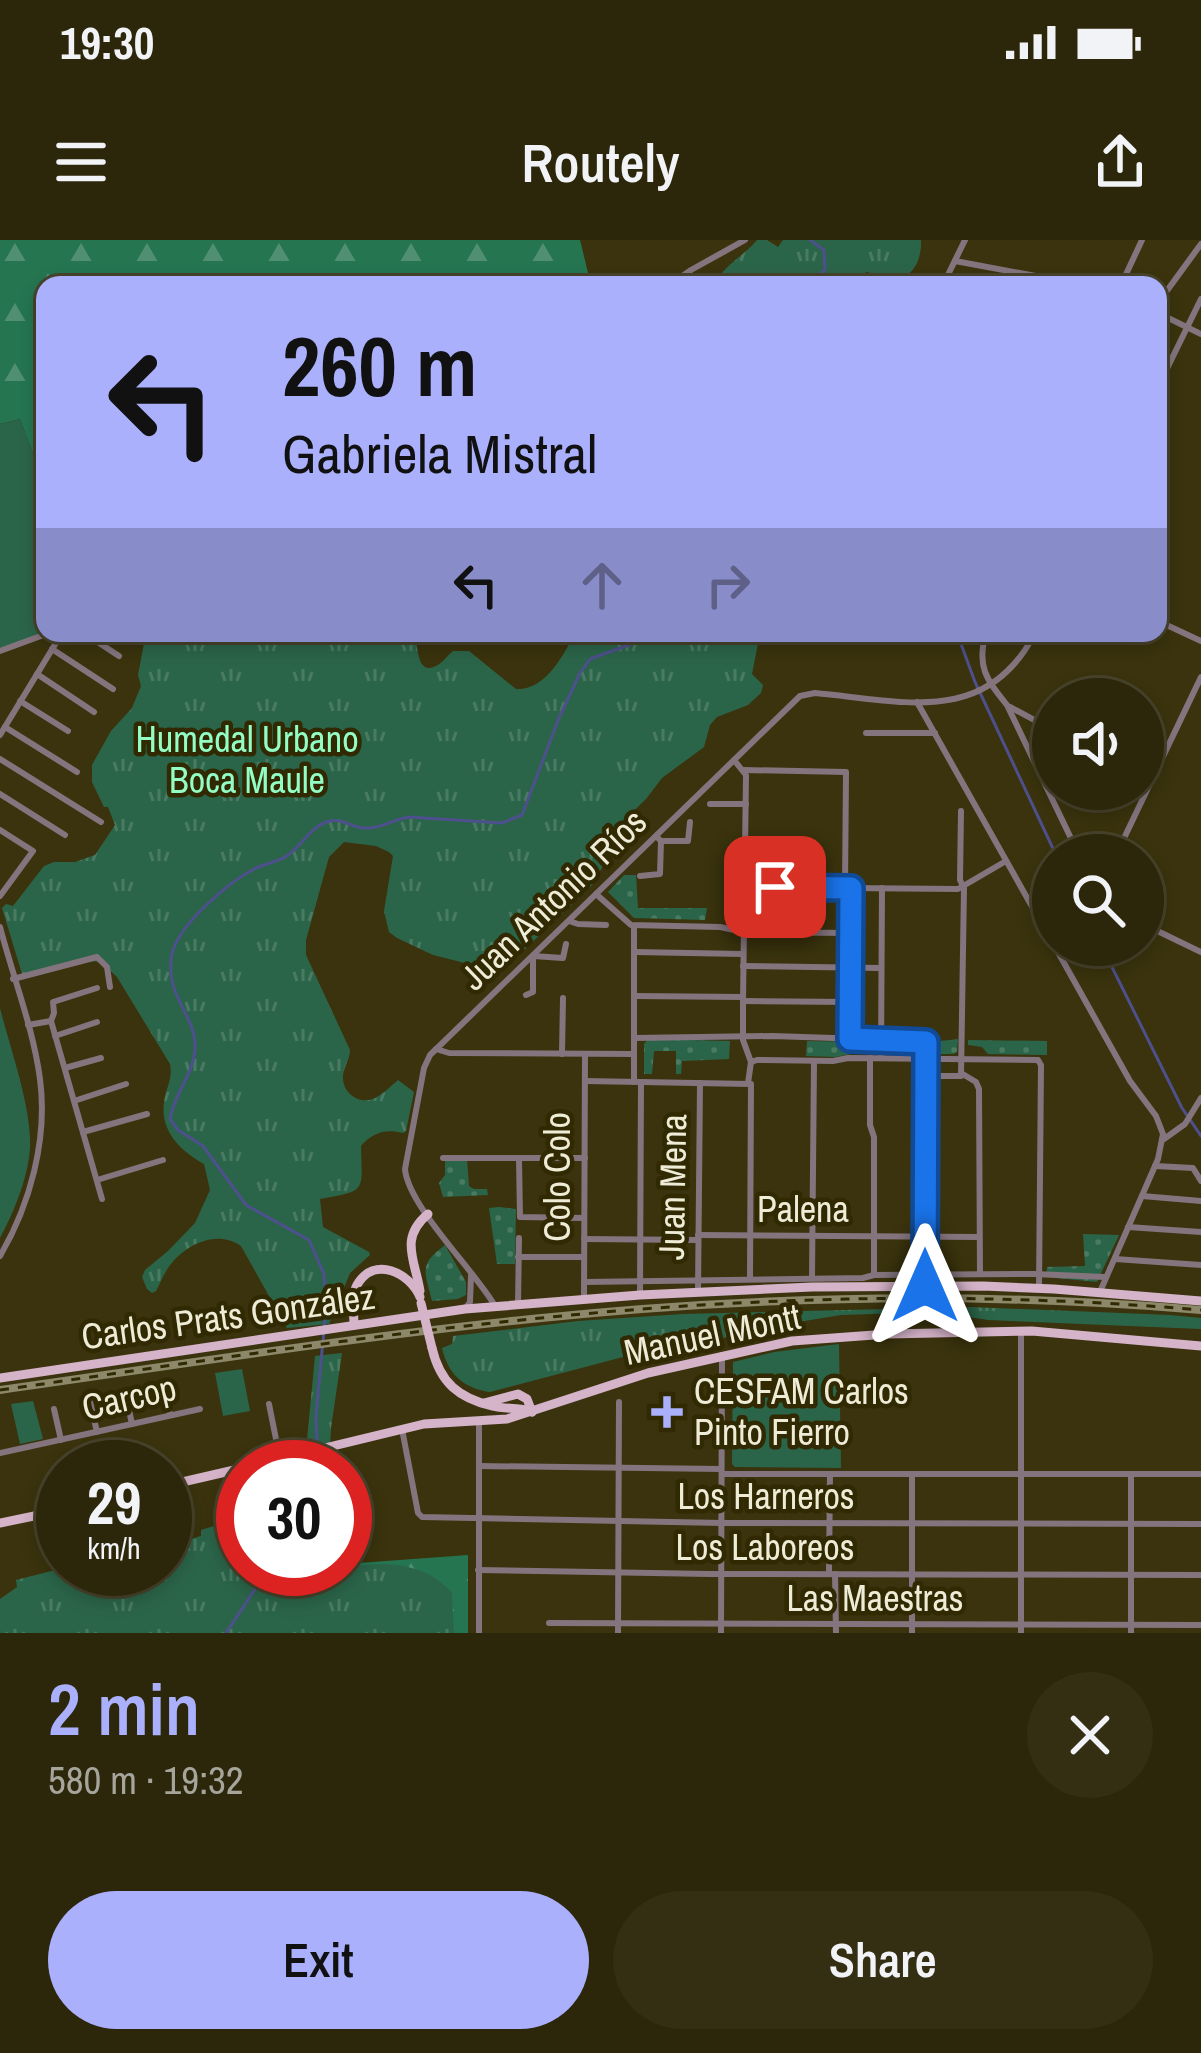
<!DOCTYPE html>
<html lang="en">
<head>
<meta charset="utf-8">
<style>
	:root { --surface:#2c260a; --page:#342e13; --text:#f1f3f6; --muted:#a6a59c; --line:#48432b; --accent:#aab0fc }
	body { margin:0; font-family:"Archivo Narrow",sans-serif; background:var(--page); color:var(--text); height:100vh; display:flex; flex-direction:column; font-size:45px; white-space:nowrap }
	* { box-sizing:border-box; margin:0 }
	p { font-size:39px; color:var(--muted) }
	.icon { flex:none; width:66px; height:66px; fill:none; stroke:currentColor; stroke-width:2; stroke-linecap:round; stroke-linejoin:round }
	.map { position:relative; height:1393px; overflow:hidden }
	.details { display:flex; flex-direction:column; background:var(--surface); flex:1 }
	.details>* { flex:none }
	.top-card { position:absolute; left:36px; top:36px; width:1131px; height:366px; border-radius:24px; box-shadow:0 6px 18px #0003,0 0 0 3px var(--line); background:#aab0fc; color:#111; overflow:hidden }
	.controls { position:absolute; left:1032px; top:438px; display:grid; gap:24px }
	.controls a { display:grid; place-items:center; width:132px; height:132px; border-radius:50%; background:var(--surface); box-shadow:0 6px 18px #0003,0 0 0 3px var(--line); font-size:60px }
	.speed { position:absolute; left:36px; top:1200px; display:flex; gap:24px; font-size:60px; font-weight:700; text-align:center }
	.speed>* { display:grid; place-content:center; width:156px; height:156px; border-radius:50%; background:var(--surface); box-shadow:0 6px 18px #0003,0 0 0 3px var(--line); line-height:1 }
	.speed small { font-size:30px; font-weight:400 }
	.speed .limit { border:18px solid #d22; background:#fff; color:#111 }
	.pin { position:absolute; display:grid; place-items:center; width:102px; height:102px; color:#fff; margin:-51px; border-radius:24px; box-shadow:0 6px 18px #0006 }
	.me { position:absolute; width:132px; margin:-66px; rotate:0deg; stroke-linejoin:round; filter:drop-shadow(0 0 9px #0008) }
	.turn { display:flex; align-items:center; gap:42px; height:252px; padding:0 48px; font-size:54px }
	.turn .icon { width:156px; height:156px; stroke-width:2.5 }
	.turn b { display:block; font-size:84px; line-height:102px }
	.lanes { display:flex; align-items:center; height:114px; padding:0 48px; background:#0003; justify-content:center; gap:60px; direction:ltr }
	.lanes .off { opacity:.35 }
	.round { display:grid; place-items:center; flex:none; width:126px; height:126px; border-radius:63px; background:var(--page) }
	.overview { display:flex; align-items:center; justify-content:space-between; height:204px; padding:0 48px }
	h1 { font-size:72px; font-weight:600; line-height:90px; color:var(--accent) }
	.button { display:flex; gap:24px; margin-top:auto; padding:24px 48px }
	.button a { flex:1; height:138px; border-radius:72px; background:var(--accent); color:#111; font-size:48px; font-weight:600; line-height:138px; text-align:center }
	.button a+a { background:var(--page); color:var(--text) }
	.status { display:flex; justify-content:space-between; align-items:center; height:84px; padding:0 60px; background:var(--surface); direction:ltr }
	.status svg { height:33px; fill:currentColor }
	header { display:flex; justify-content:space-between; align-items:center; height:156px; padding:0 48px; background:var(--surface); font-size:54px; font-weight:600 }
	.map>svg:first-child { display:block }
</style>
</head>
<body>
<div class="status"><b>19:30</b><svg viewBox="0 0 49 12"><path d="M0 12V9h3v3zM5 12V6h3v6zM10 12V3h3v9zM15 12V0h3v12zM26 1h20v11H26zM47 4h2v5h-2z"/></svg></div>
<header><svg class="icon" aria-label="menu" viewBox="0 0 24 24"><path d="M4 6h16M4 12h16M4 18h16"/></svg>Routely<svg class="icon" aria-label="share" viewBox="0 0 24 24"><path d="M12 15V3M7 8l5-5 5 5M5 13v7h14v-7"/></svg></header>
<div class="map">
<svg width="1201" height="1393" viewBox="0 0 1201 1393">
	<defs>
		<pattern id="grass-dots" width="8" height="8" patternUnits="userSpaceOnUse" patternTransform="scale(3)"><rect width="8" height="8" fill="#2b6549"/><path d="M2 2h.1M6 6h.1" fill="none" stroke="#4a7b62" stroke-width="1.8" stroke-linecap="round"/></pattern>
		<pattern id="forest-firs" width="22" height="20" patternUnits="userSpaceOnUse" patternTransform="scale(3)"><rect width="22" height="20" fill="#257551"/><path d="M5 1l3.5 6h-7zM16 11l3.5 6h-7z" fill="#508f71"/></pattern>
		<pattern id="park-tufts" width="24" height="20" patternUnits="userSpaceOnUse" patternTransform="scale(3)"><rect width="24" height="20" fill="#2b6549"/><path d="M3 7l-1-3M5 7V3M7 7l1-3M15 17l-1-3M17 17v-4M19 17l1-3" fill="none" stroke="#4a7b62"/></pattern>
	</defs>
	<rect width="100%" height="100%" fill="#3a330d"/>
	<g fill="url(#grass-dots)">
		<path d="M624,635H636L638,668H707L705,680L634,678L608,652Z"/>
		<path d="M648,799L730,801L729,819L682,821L681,834H676V811H654L652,834H644V804Z"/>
		<path d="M958,799L957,812L953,814H851L835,817L806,816L807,801L924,803Z"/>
		<path d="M968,800L1047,801V815L988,814L982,807L968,805Z"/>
		<path d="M445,919H467L469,946L474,949H487L488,955L443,957L439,943L445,935Z"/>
		<path d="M499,967L516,969L515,1024H497L489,968Z"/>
		<path d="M1083,994L1119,995L1097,1042L1046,1037L1047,1027L1085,1026Z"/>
		<path d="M445,1005L466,1042V1055L458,1059L432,1061C425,1031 418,1025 445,1005Z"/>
	</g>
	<g fill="url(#forest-firs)">
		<path d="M0,0H580L591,45H45V246L20,179L0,184Z"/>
		<path d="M468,1315V1393H241L295,1329H345V1324Z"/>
	</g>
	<g fill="url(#park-tufts)">
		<path d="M757,0H767L778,7L783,0H921C922,21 911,44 886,38C879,36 873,33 866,32L855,45H715C719,29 744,16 757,0Z"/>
		<path d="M146,393H415C418,405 416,438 438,425C444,421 448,415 453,411H469L516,449C545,451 563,416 575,393H760L752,434L763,445L761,453L748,465L717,477L710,485L704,507L662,538L646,559L618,586L605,622L593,644L525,709L469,724L433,715L397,698L389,692L384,671L393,616L389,612L376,606L344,602L329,617L306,700V715L350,810C350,820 342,829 343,839C344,854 359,864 373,859C381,856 391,846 398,840L414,852L406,891L403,893C386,889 373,892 361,906C362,953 367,950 320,959L323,987L369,1012L370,1015L350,1033L329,1084L287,1088L241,1006C215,987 178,1008 165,1033C161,1039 159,1046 156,1051L152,1053L147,1049L142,1037L145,1030L168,1011L195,983L210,950L204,924C181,911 160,892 164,862C166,848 173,839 170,824L117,737L101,722L90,721L23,737L2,668L6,664L13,666L44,626L54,622H75L95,615L115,585L108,567H104L92,542V525L111,491L132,468L141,446L138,435Z"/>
		<path d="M970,1067L1170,1075L1201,1078V1089L988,1080L935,1072L841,1075L768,1087L707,1102L642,1112L490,1152C463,1148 448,1134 442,1108L452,1104L453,1096L578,1081L683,1074Z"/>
		<path d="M342,1113L331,1188L329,1227H312L307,1200L315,1116Z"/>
		<path d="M33,1161L43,1199L20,1204L11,1164Z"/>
		<path d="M243,1277V1329H345V1327C385,1322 424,1321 452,1353L454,1393H0V1359L17,1347L16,1340L63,1328L78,1329L84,1347L133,1329H165V1306L201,1296V1290Z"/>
	</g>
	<g fill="#2b6549">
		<path d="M20,179L45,246V393H51L0,408V184Z"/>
		<path d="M0,768C10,808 32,868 30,908C28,938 14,972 0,998Z"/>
		<path d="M839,1104L841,1228L735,1227L732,1224L733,1122L774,1112Z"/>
		<path d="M242,1129L250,1171L223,1176L215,1133Z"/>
	</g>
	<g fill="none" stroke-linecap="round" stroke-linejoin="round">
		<g stroke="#4e508d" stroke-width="3">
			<path d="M798,45L815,38L825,30L824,10L810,0"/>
			<path d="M957,393L975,442L1056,615"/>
			<path d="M1101,705L1182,868L1201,896"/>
			<path d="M318,1227L316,1176L326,1068L324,1034L309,1000L246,965L203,906L178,890L170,879C174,854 193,835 195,810C198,776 163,756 172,714C178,685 229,642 254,629C265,623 277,623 288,615C303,605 310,586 330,581C343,578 352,588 365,588C381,589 394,579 409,577L502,583L522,575L559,478L580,433L590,419L662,393"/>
			<path d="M226,1393L255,1349L275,1329"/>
		</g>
		<g stroke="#84747e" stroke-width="6">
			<path d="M955,21L1084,45"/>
			<path d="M670,45L691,30L745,0"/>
			<path d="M943,45L965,0"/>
			<path d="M1121,45L1142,0"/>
			<path d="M1158,63L1201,4"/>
			<path d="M1158,73L1201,94"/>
			<path d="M1158,147L1201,59"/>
			<path d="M1158,381L1201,401"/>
			<path d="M84,393L119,416"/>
			<path d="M986,393C976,427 987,440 1007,465L1079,615"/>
			<path d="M52,409L113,449"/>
			<path d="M0,411L49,393"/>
			<path d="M37,434L94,472"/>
			<path d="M20,461L68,491"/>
			<path d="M917,462L1053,704"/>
			<path d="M1010,467L1053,490"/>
			<path d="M5,487L77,532"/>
			<path d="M866,493H935"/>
			<path d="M0,495L62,393"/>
			<path d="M0,519L101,582"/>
			<path d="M734,520L746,535L743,761V800L751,822L748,843"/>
			<path d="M744,530L846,532L845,648"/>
			<path d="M0,554L65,595"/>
			<path d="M710,564H746"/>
			<path d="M0,590L33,611L0,656"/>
			<path d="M661,601H688L690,582"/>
			<path d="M1116,615L1201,437"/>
			<path d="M640,636L660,634L661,601L656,596"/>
			<path d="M744,647L958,649L1006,621"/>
			<path d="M805,647L806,605"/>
			<path d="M596,654L631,685L720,687L744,692L851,693"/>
			<path d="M569,681L578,684L606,685"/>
			<path d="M1143,684L1201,712"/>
			<path d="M0,687C13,737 33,787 40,839C48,899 30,965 0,1016"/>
			<path d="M1054,705L1130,841L1156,876L1163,894L1158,919L1099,1054"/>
			<path d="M634,712L743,714"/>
			<path d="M743,726L881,728"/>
			<path d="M13,739L97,717L107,727L110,747"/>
			<path d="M526,755L533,752V716L563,718L566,704"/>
			<path d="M634,756L743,757"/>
			<path d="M743,761L850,762"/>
			<path d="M51,781L54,773L53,762L97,748"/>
			<path d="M28,785L51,781L102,959"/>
			<path d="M55,796L97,782"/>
			<path d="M634,798L772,796L926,801L925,1046"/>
			<path d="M850,799L851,648"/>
			<path d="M436,809L449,813L634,814"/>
			<path d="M562,814L563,758"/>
			<path d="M870,818V885L874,897V1035"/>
			<path d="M881,818L882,648"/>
			<path d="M751,822L757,820L833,821L848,818L1038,820L1041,825L1039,1048"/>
			<path d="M65,828L101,818"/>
			<path d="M961,833L976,842L979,849L980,1034"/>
			<path d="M926,836H961L964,648L960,640L961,571"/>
			<path d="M585,841L751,844L750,1038"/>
			<path d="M634,842V686"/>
			<path d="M74,861L126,844"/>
			<path d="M83,892L147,874"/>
			<path d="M1164,899L1185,884L1201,858"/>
			<path d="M443,918H585"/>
			<path d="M519,919L520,977L584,978"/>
			<path d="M1155,926L1193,928L1201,941"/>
			<path d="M97,940L163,920"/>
			<path d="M1142,956L1201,961"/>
			<path d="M1128,987L1201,992"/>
			<path d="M698,995L979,997"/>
			<path d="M584,999L698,1000"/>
			<path d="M518,1017H584"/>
			<path d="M1115,1019L1201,1025"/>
			<path d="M812,1037L814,822"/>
			<path d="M584,1042L863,1038L874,1035L1034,1034L1105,1037"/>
			<path d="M698,1052L700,843"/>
			<path d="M640,1054L641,842"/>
			<path d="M584,1059L585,814"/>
			<path d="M518,1065L519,998"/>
			<path d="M495,1066C475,1031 408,966 405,929L424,828L430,815L800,456L815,453C902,461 987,487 1035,393"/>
			<path d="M465,1069L470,1062L471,1036"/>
			<path d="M164,1150L170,1175"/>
			<path d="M126,1156L132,1184"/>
			<path d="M90,1162L97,1192"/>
			<path d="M269,1164L280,1219"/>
			<path d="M54,1169L61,1200"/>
			<path d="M479,1182V1393"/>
			<path d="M402,1189L418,1273L422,1277L722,1283L1201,1284"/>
			<path d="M0,1213L200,1169"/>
			<path d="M479,1226L721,1229"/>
			<path d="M722,1234H1201"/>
			<path d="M912,1235V1393"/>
			<path d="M478,1330L710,1334L1201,1335"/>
			<path d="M829,1334L830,1234"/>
			<path d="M835,1334L836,1393"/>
			<path d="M549,1383L1201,1385"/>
			<path d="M618,1393L619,1162"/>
			<path d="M721,1393L722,1115"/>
			<path d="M1021,1393V1091"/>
			<path d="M1131,1393V1234"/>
		</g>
		<g stroke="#d5b3c9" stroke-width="9">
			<path d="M420,1051C415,1020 399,998 428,974"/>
			<path d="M354,1085C354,1073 351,1056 357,1045C374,1015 410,1033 420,1057"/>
			<path d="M432,1108C440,1143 459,1158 492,1166C506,1170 518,1166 532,1172"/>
			<path d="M0,1138L465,1069L640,1055L812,1047L983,1046L1054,1049L1201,1061"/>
			<path d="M484,1163L518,1154L527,1159L532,1172"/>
			<path d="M246,1227L424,1184L507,1179L648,1133L792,1101L888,1094L1032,1091L1201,1106"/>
			<path d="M165,1246L243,1228"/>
			<path d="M0,1283L63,1270"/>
		</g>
		<g stroke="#8d8869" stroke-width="8">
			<path id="rail" d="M0,1150C177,1125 353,1097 531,1079C753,1056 979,1051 1201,1070"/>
		</g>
		<use href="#rail" stroke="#302902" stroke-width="3" stroke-dasharray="9" stroke-linecap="butt"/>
		<path stroke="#d5b3c9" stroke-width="9" d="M421,1063L432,1108"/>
	</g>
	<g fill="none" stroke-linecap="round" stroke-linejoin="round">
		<g stroke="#114b97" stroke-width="30">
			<path id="route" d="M775,647L851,648L850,799L926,802L925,1046"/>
		</g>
		<use href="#route" stroke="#1a73e8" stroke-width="21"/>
	</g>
	<path fill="#aab0fc" stroke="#302902" stroke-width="4.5" d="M661 1154h12v12h12v12h-12v12h-12v-12h-12v-12h12z"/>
	<g text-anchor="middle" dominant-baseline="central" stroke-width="9" stroke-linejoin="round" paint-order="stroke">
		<g font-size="36" fill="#92fec6" stroke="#302902">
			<text x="247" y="499">Humedal Urbano<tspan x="247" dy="41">Boca Maule</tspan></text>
		</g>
		<g font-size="36" fill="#eeebd6" stroke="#302902">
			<text transform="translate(553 659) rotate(-44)">Juan Antonio Ríos</text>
			<text transform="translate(557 937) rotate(-90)">Colo Colo</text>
			<text transform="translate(672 947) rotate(-89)">Juan Mena</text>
			<text x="803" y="969">Palena</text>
			<text transform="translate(228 1076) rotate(-8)">Carlos Prats González</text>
			<text transform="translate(712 1094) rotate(-12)">Manuel Montt</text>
			<text transform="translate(129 1157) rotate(-13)">Carcop</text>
			<text x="766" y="1256">Los Harneros</text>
			<text x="765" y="1307">Los Laboreos</text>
			<text x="875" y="1358">Las Maestras</text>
		</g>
		<g font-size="36" fill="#eeebd6" stroke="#302902" text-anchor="start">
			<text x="694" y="1151">CESFAM Carlos<tspan x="694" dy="41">Pinto Fierro</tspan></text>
		</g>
	</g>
</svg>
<div class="controls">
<a><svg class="icon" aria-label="sound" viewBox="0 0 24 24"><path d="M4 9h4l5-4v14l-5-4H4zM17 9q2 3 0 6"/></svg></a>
<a><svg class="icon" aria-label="search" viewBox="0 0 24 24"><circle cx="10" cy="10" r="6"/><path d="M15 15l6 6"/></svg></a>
</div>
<div class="speed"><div>29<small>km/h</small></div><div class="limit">30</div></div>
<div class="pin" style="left:775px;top:647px;background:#d93025"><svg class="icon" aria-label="arrive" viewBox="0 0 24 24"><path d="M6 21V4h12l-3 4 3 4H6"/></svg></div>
<svg class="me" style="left:925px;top:1046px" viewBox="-20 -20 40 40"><path d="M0-17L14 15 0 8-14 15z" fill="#1a73e8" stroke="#fff" stroke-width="4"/></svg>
<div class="top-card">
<div class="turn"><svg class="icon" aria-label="left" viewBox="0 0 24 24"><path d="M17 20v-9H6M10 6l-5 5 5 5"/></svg><div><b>260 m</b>Gabriela Mistral</div></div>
<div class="lanes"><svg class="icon" aria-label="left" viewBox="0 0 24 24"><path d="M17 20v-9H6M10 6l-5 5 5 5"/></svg><svg class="icon off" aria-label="ahead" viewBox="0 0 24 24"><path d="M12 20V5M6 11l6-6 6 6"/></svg><svg class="icon off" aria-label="right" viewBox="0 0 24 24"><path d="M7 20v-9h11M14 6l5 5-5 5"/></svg></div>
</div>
</div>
<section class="details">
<div class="overview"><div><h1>2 min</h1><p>580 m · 19:32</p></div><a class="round"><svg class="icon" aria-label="close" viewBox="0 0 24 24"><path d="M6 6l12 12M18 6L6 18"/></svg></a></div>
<div class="button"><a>Exit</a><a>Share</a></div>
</section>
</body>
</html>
